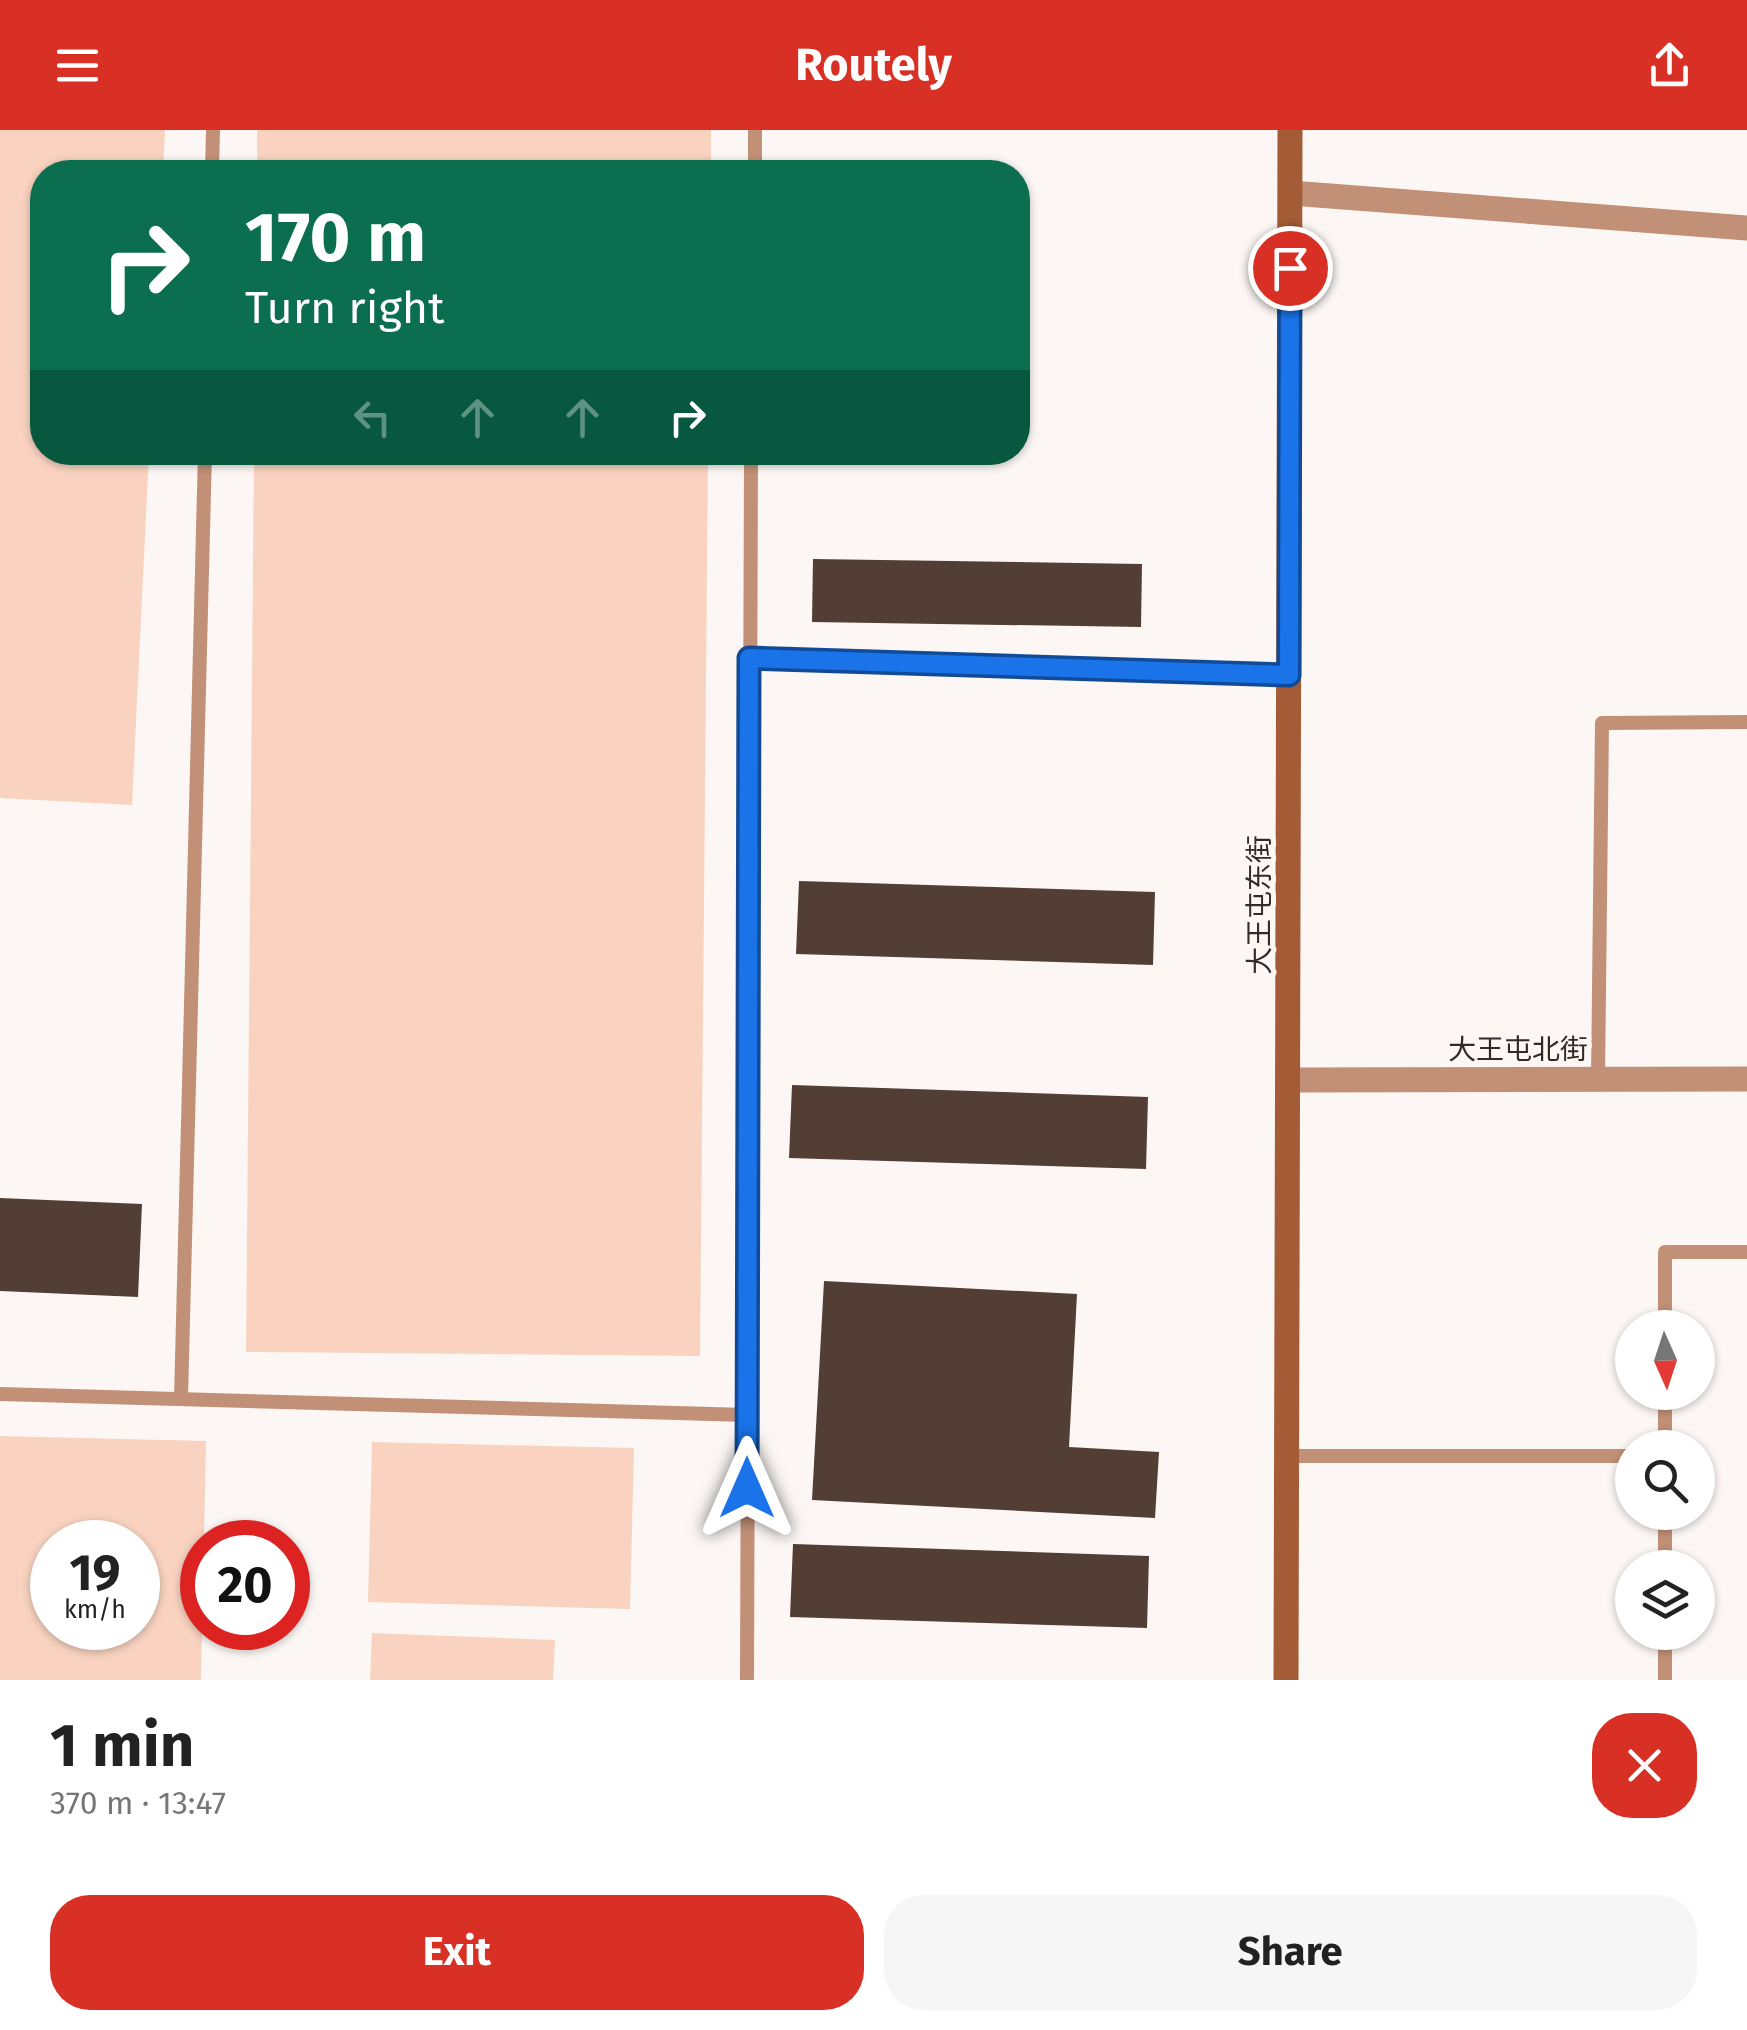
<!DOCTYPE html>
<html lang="en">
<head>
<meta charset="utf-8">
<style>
	:root { --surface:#fff; --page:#f6f6f6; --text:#222; --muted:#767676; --accent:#d93025 }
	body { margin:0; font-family:"Fira Sans","Noto Sans SC",sans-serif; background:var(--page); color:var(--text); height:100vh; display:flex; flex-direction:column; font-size:38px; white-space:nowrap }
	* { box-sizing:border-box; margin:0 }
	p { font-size:32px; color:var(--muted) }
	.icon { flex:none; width:55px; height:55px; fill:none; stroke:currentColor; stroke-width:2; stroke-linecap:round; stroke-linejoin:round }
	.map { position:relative; height:1550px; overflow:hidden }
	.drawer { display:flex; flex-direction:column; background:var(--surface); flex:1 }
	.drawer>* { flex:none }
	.guide { position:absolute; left:30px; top:30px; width:1000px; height:305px; border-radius:40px; box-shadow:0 2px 8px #0004; background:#0b6e4f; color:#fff; overflow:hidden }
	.needle { width:65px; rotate:177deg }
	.buttons { position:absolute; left:1615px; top:1180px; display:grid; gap:20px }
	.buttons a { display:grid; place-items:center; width:100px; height:100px; border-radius:50%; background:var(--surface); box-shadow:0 2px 8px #0004; font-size:50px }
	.speed { position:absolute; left:30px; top:1390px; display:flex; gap:20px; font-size:50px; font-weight:700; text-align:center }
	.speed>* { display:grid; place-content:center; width:130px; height:130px; border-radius:50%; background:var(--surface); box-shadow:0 2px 8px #0004; line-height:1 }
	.speed small { font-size:25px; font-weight:400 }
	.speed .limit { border:15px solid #d22; background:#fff; color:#111 }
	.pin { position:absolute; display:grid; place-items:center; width:85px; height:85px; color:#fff; margin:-42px; border:5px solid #fff; border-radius:50%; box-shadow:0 2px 10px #0007 }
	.me { position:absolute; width:110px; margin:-55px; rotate:0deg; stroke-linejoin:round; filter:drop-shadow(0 0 8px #0008) }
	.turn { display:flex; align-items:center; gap:35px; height:210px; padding:0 50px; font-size:45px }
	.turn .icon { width:130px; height:130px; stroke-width:2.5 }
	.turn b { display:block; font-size:70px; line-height:85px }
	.lanes { display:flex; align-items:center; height:95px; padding:0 50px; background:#0003; justify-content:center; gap:50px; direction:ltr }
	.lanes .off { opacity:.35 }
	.round { display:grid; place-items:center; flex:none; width:105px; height:105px; border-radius:40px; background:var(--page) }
	.overview { display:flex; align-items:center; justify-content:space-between; height:170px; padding:0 50px }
	h1 { font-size:60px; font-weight:700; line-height:75px }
	.action { display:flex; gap:20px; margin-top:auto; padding:20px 50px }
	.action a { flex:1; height:115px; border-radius:40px; background:var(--accent); color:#fff; font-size:40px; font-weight:700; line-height:115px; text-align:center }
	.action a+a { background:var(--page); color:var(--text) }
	header { display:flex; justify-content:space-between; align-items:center; height:130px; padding:0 50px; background:var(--accent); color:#fff; font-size:45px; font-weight:700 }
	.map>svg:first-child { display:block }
</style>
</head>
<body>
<header><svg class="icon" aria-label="menu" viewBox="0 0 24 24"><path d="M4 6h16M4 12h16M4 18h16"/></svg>Routely<svg class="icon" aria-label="share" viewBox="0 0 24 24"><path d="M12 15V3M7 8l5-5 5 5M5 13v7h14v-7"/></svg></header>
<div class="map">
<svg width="1747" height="1550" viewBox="0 0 1747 1550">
	<rect width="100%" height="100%" fill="#fcf7f4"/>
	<g fill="#f9d3c0" fill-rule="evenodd">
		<path d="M0,0H165L163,42H42V322L149,323L132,675L0,668Z"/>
		<rect x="257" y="0" width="454" height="42"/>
		<path d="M254,323H708L700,1226L246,1222Z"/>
		<path d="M0,1306L206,1311L201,1550H0ZM138,1412V1498H52V1412Z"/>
		<path d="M372,1312L634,1318L630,1479L368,1472Z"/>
		<path d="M372,1503L555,1510L553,1550H370Z"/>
	</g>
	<g fill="#523e34">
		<path d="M813,429L1142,434L1141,497L812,492Z"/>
		<path d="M799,751L1155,762L1153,835L796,824Z"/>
		<path d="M792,955L1148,967L1146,1039L789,1028Z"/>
		<path d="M0,1068L142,1074L138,1167L0,1161Z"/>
		<path d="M824,1151L1077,1164L1069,1317L1159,1322L1155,1388L812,1370Z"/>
		<path d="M793,1414L1149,1426L1147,1498L790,1487Z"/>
	</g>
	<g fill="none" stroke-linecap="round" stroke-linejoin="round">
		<g stroke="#c29077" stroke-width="14">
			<path d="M212,42L213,0"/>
			<path d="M755,42V0"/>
			<path d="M749,527L1289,545"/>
			<path d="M1598,949L1602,593L1747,592"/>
			<path d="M1665,1198V1122H1747"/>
			<path d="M0,1264L747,1285"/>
			<path d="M181,1269L205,322"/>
			<path d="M1665,1318V1262"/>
			<path d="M1287,1326H1632"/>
			<path d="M1665,1438V1382"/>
			<path d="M747,1550L751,322"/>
			<path d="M1665,1550V1502"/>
		</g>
		<g stroke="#c29077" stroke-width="25">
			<path d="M1291,63L1747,98"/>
			<path d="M1288,950L1747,949"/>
		</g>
		<path stroke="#a45c36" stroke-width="25" d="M1286,1550L1290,0"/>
	</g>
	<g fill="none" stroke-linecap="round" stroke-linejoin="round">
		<g stroke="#114b97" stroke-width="25">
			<path id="route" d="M747,1358L749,528L1289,545L1290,138"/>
		</g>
		<use href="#route" stroke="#1a73e8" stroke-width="18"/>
	</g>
	<g text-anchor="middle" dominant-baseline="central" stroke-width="10" stroke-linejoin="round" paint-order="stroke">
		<g font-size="28" fill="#332a25" stroke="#fcf7f4">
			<text transform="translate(1259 775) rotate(-90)">大王屯东街</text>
			<text x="1518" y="919">大王屯北街</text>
		</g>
	</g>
</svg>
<div class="buttons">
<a><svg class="needle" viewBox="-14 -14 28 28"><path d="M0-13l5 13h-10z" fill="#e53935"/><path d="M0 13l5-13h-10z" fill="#767676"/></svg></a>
<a><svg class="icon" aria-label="search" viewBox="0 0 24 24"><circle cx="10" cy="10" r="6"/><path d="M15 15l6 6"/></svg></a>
<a><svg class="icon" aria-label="layers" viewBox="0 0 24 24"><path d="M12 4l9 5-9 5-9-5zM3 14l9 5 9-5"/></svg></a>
</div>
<div class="speed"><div>19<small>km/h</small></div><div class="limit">20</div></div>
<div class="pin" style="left:1290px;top:138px;background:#d93025"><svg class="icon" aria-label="arrive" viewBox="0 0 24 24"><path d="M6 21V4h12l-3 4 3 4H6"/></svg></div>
<svg class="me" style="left:747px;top:1358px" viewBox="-20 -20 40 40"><path d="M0-17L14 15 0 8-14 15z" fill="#1a73e8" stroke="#fff" stroke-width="4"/></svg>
<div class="guide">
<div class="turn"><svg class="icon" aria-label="right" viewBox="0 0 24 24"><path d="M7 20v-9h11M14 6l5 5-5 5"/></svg><div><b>170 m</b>Turn right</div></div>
<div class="lanes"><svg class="icon off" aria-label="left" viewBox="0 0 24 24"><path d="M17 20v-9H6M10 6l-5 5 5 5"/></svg><svg class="icon off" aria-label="ahead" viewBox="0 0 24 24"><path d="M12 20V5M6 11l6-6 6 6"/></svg><svg class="icon off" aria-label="ahead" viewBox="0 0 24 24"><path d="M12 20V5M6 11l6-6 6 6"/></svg><svg class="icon" aria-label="right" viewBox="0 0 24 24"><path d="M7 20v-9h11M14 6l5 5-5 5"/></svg></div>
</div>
</div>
<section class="drawer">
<div class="overview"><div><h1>1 min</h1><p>370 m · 13:47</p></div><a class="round" style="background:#d93025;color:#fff"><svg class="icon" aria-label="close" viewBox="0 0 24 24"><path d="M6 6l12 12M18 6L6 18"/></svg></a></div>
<div class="action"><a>Exit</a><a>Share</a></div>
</section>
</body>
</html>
